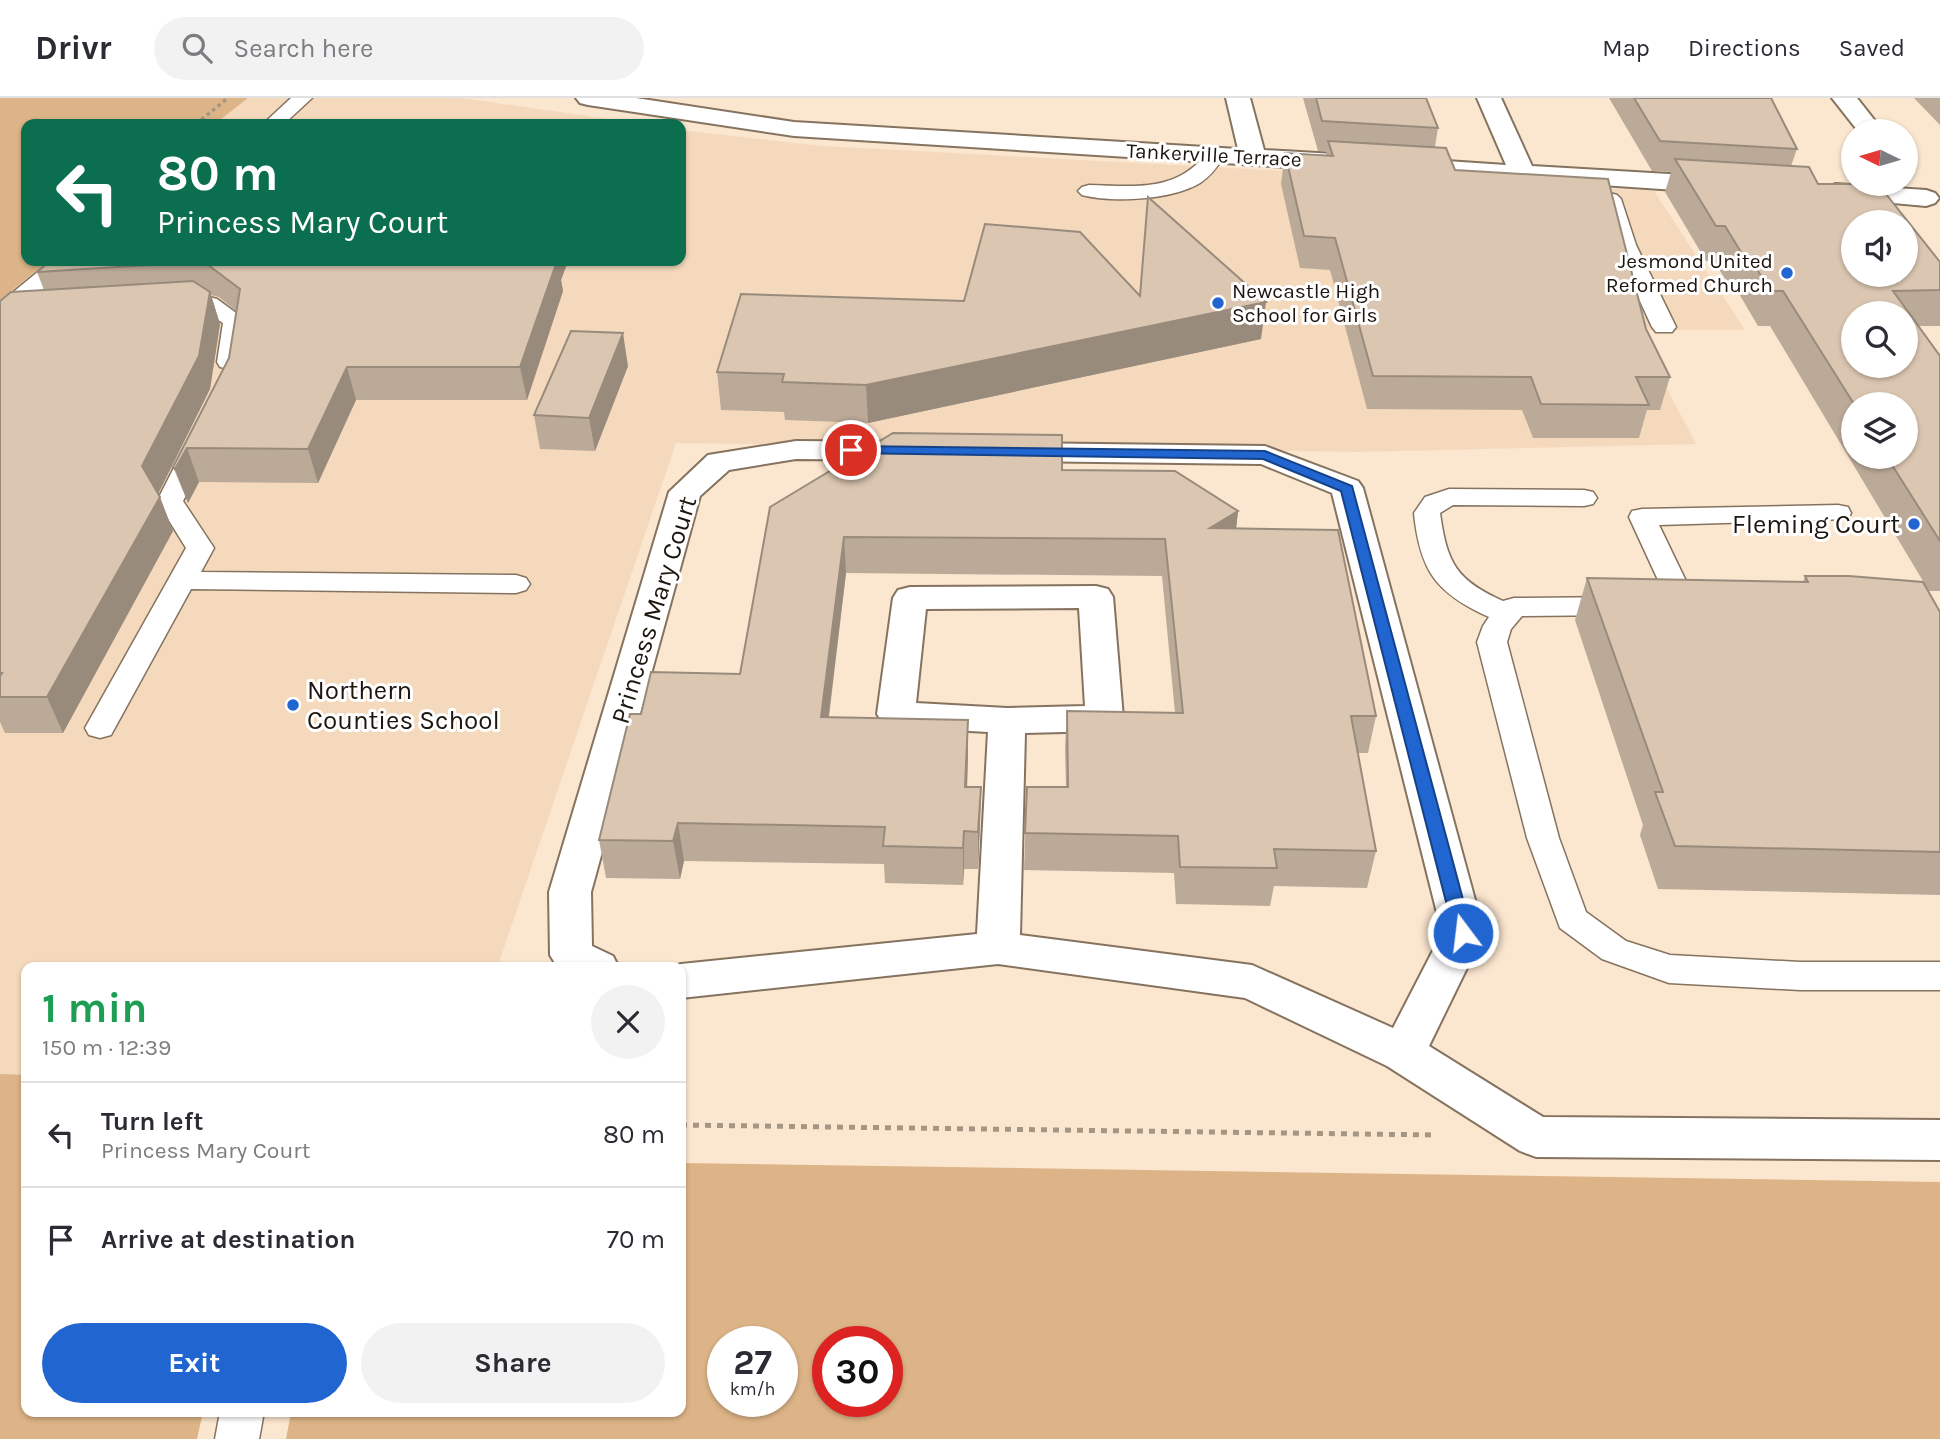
<!DOCTYPE html>
<html lang="en">
<head>
<meta charset="utf-8">
<style>
	:root { --surface:#fff; --page:#f2f2f3; --text:#2b2b33; --muted:#7c7c81; --line:#e1e1e2; --accent:#2165d0 }
	body { margin:0; font-family:Karla,sans-serif; background:var(--page); color:var(--text); height:100vh; display:flex; flex-direction:column; font-size:26px; white-space:nowrap }
	* { box-sizing:border-box; margin:0 }
	p { font-size:23px; color:var(--muted) }
	.icon { flex:none; width:38px; height:38px; fill:none; stroke:currentColor; stroke-width:2; stroke-linecap:round; stroke-linejoin:round }
	.map { position:relative; flex:1; overflow:hidden }
	.sheet { position:absolute; left:21px; top:864px; width:665px; height:455px; display:flex; flex-direction:column; background:var(--surface); border-radius:14px; box-shadow:0 2px 5px #0004 }
	.sheet>* { flex:none }
	.top-card { position:absolute; left:21px; top:21px; width:665px; height:147px; border-radius:14px; box-shadow:0 2px 5px #0004; background:#0b6e4f; color:#fff; overflow:hidden }
	.needle { width:46px; rotate:275deg }
	.tools { position:absolute; left:1841px; top:21px; display:grid; gap:14px }
	.tools a { display:grid; place-items:center; width:77px; height:77px; border-radius:50%; background:var(--surface); box-shadow:0 2px 5px #0004; font-size:35px }
	.speed { position:absolute; left:707px; top:1228px; display:flex; gap:14px; font-size:35px; font-weight:700; text-align:center }
	.speed>* { display:grid; place-content:center; width:91px; height:91px; border-radius:50%; background:var(--surface); box-shadow:0 2px 5px #0004; line-height:1 }
	.speed small { font-size:18px; font-weight:400 }
	.speed .limit { border:10px solid #d22; background:#fff; color:#111 }
	.pin { position:absolute; display:grid; place-items:center; width:60px; height:60px; color:#fff; margin:-30px; border:4px solid #fff; border-radius:50%; box-shadow:0 2px 7px #0007 }
	.me { position:absolute; width:77px; margin:-38px; rotate:345deg; stroke-linejoin:round; filter:drop-shadow(0 0 5px #0008) }
	.turn { display:flex; align-items:center; gap:24px; height:147px; padding:0 21px; font-size:32px }
	.turn .icon { width:91px; height:91px; stroke-width:2.5 }
	.turn b { display:block; font-size:49px; line-height:60px }
	.round { display:grid; place-items:center; flex:none; width:74px; height:74px; border-radius:37px; background:var(--page) }
	.overview { display:flex; align-items:center; justify-content:space-between; height:119px; padding:0 21px }
	h1 { font-size:42px; font-weight:700; line-height:52px; color:#1e9e55 }
	.button { display:flex; gap:14px; margin-top:auto; padding:14px 21px }
	.button a { flex:1; height:80px; border-radius:42px; background:var(--accent); color:#fff; font-size:28px; font-weight:700; line-height:80px; text-align:center }
	.button a+a { background:var(--page); color:var(--text) }
	ul { padding:0; list-style:none }
	li { display:flex; align-items:center; gap:21px; height:105px; padding:0 21px; border-top:2px solid var(--line) }
	li div { flex:1 }
	li b { display:block; font-size:26px }
	li em { font-style:normal }
	header { display:flex; align-items:center; gap:42px; box-sizing:border-box; height:98px; padding:0 35px; background:var(--surface); border-bottom:2px solid var(--line) }
	header strong { font-size:33px }
	nav { display:flex; gap:38px; margin-inline-start:auto; font-size:24px }
	.search { width:490px; height:63px; background:var(--page); display:flex; align-items:center; gap:18px; box-sizing:border-box; padding:0 24px; border-radius:38px; color:var(--muted); font-size:26px }
	.map>svg:first-child { display:block }
</style>
</head>
<body>
<header>
<strong>Drivr</strong>
<div class="search"><svg class="icon" aria-label="search" viewBox="0 0 24 24"><circle cx="10" cy="10" r="6"/><path d="M15 15l6 6"/></svg>Search here</div>
<nav><a>Map</a><a>Directions</a><a>Saved</a></nav>
</header>
<div class="map">
<svg width="1940" height="1341" viewBox="0 0 1940 1341">
	<rect width="100%" height="100%" fill="#fbe6cf"/>
	<g fill="#f4d9bd">
		<path d="M248,0H462L643,26H215Z"/>
		<path d="M681,32L822,48L1654,93L1745,232H1636L1696,346L1357,354L676,345L497,870H26V977H0V202L48,163H681Z"/>
	</g>
	<g fill="#ddb487" fill-rule="evenodd">
		<path d="M0,0H248L215,26H26V163H48L0,202Z"/>
		<path d="M0,976L26,977V1314H203L197,1341H0Z"/>
		<path d="M681,1065L1940,1084V1341H286L291,1314H681ZM723,1244H782V1304H723ZM828,1244H887V1304H828Z"/>
	</g>
	<g fill="none" stroke-linecap="round" stroke-linejoin="round">
		<g stroke="#85735f" stroke-width="3">
			<g id="service">
				<path d="M291,0H312L284,26H263Z"/>
				<path d="M1215,51L1222,53L1225,57C1218,68 1211,78 1200,85C1172,102 1112,105 1082,97L1078,93L1082,89L1089,87C1135,88 1178,95 1208,53Z"/>
				<path d="M1610,95L1617,97L1621,101L1636,147L1676,229L1672,234H1656L1652,229L1614,147L1599,101L1603,97Z"/>
				<path d="M51,163H75L8,222L0,224V205Z"/>
				<path d="M209,199L217,201L247,223L241,264L238,269L229,271L220,269L217,264L223,225L204,213H164L160,208L164,203Z"/>
				<path d="M198,340L207,343L211,348L183,403L214,450L201,474L516,477L526,480L530,486L526,492L516,495L191,491L111,637L100,640L89,637L85,630L186,450L157,403L185,348L189,343Z"/>
				<path d="M1449,391L1584,392L1593,394L1597,400L1593,406L1584,408L1453,407L1440,415C1447,465 1456,482 1503,503L1514,500L1622,499L1632,502L1636,508L1632,514L1622,517L1522,518L1511,531L1507,544L1559,740L1586,814L1626,843L1670,857L1800,864H1940V892H1800L1669,885L1602,861L1560,830L1527,740L1477,544L1483,528L1489,519C1436,495 1420,473 1414,415L1425,399Z"/>
				<path d="M1838,407L1848,409L1851,415L1848,421L1659,427L1698,508L1694,514L1684,517L1674,514L1670,508L1629,419L1632,413L1642,411Z"/>
				<path d="M220,1314H264L259,1341H215Z"/>
			</g>
		</g>
		<g stroke="#85735f" stroke-width="4">
			<g id="minor">
				<path d="M576,0H636L794,24L1238,51L1226,0H1250L1264,52L1335,56L1344,59L1348,64L1344,69L1335,72L794,38L588,7L580,5Z"/>
				<path d="M1477,0H1501L1532,68L1720,79L1729,82L1733,87L1729,92L1720,95L1393,73L1389,68L1393,63L1402,60L1506,67Z"/>
				<path d="M1832,0H1857L1883,33H1858Z"/>
				<path d="M1836,86L1926,92L1935,95L1939,100L1935,105L1926,108L1827,99L1823,94L1827,89Z"/>
				<path d="M796,343L916,344L927,346L932,353L927,360L916,362L796,361L729,372L700,398L591,794L592,848L613,858L619,870H558L550,857L549,794L669,394L708,357Z"/>
				<path d="M1011,345L1265,348L1358,383L1363,390L1484,835L1429,948L1543,1019L1940,1022V1062L1536,1059L1520,1053L1387,968L1245,900L998,866L681,900V870H670L681,866L977,836L988,634L896,629L883,625L877,616L893,500L898,492L910,489L1096,488L1108,491L1113,499L1123,620L1117,629L1104,633L1025,635L1020,837L1252,867L1393,930L1442,835L1332,395L1261,366L1011,363L1000,361L995,354L1000,347ZM1079,510L1085,608L1007,610L916,605L926,511Z"/>
			</g>
		</g>
		<path stroke="#a59684" stroke-width="3.5" stroke-dasharray="3.5 3.5" stroke-linecap="butt" d="M196,26L228,0"/>
		<path stroke="#a59684" stroke-width="5" stroke-dasharray="6 6" stroke-linecap="butt" d="M681,1027L1436,1037"/>
		<use href="#service" fill="#fff" fill-rule="evenodd"/>
		<use href="#minor" fill="#fff" fill-rule="evenodd"/>
	</g>
	<g fill="#bcaa98" fill-rule="evenodd">
		<path d="M1303,0H1426L1438,30L1435,49L1455,72L1646,231L1670,279L1660,312H1647L1639,340H1533L1522,312L1367,311L1330,172L1300,170L1281,86L1285,55L1326,57L1327,53H1318Z"/>
		<path d="M1609,0H1771L1797,51L1791,68L1940,164V228H1919L1940,258V493H1929L1770,228H1758L1738,194H1733L1714,163H1706L1665,94L1671,74L1652,73ZM1853,306H1906V359H1853Z"/>
		<path d="M1914,0H1940V27Z"/>
		<path d="M50,163H568L561,182L563,193L527,302H356L318,385L199,384L188,405L173,369L229,260L236,213L219,199L211,197L220,226L210,291L158,396L173,433L63,635H5L0,624V203L44,192L37,174Z"/>
		<path d="M1140,198L1261,241L868,325L785,322L784,314L721,312L717,274L964,203Z"/>
		<path d="M628,268L595,353L540,351L534,317Z"/>
		<path d="M893,335L1238,413L1236,430L1376,618L1368,655H1357L1376,753L1367,790L1274,788L1270,808L1176,806L1174,775L1024,772L1027,689H1066L1065,650L1067,613L1175,615L1162,478L846,475L829,619L968,622L967,689H981L980,726L978,771H964L963,787L885,785L884,766L684,763L680,781L606,780L599,742L641,616L740,576Z"/>
		<path d="M1805,478L1940,514V797L1658,791L1640,737L1643,727L1575,522L1587,480L1803,484Z"/>
	</g>
	<g fill="#998b7c">
		<path d="M552,163H568L561,182L563,193L527,302L520,269Z"/>
		<path d="M210,194L220,226L210,291L155,402L142,368Z"/>
		<path d="M1266,204L1261,241L868,325L866,287Z"/>
		<path d="M623,235L628,268L595,353L589,320Z"/>
		<path d="M347,269L356,302L318,385L308,351Z"/>
		<path d="M187,350L199,384L188,405L175,371Z"/>
		<path d="M160,399L173,433L63,635L47,599Z"/>
		<path d="M1238,413L1234,450L1210,430Z"/>
		<path d="M844,439L846,475L824,656L821,619Z"/>
		<path d="M968,622V659L966,726L965,689Z"/>
		<path d="M981,689L980,726L978,771V734Z"/>
		<path d="M678,725L684,763L680,781L673,743Z"/>
		<path d="M964,733V771L963,787V750Z"/>
	</g>
	<g fill="#dbc6b1" stroke="#998b7c" stroke-width="2" fill-rule="evenodd">
		<path d="M1316,0H1426L1438,30L1322,23Z"/>
		<path d="M1634,0H1771L1797,51L1660,43Z"/>
		<path d="M1328,43L1446,50L1455,72L1608,81L1646,231L1670,279H1636L1649,307L1541,306L1531,279L1373,278L1335,140L1304,138L1285,55L1333,58Z"/>
		<path d="M1675,61L1809,69L1818,86H1878L1940,164V192L1893,193L1940,258V443L1887,359H1906V306H1854L1783,193H1771L1749,159H1744L1725,128H1716ZM1853,124H1906V177H1853ZM1853,215H1906V268H1853Z"/>
		<path d="M1148,99L1266,204L866,287L782,284L784,276L717,274L741,196L964,203L985,126L1080,134L1140,198Z"/>
		<path d="M50,163H557L520,269H347L308,351L187,350L175,371L173,369L229,260L240,191L208,167L198,164L37,174Z"/>
		<path d="M193,183L210,194L199,258L142,368L160,399L47,599H0V578L2,575H0V203L11,194Z"/>
		<path d="M571,233L623,235L589,320L534,317Z"/>
		<path d="M893,335L1062,337V372L1175,373L1238,413L1210,430L1338,432L1376,618H1351L1376,753L1274,751L1277,770L1180,769L1178,738L1025,735L1027,689H1068L1067,613L1183,615L1165,441L844,439L821,619L968,622L965,689H981L978,734L964,733L963,750L883,748L885,729L678,725L673,743L599,742L630,616H641L651,574L740,576L770,409Z"/>
		<path d="M1805,478H1849L1923,484L1940,514V754L1675,748L1655,694H1663L1587,480L1808,484Z"/>
	</g>
	<path fill="#2165d0" stroke="#154287" stroke-width="2" d="M851,348L1265,353L1352,388L1472,835L1469,839H1457L1454,835L1341,393L1263,361L847,355V350Z"/>
	<g fill="#2165d0" stroke="#fff" stroke-width="2.5">
		<circle cx="1787" cy="175" r="7"/>
		<circle cx="1218" cy="205" r="7"/>
		<circle cx="1914" cy="426" r="7"/>
		<circle cx="293" cy="607" r="7"/>
	</g>
	<g text-anchor="middle" dominant-baseline="central" stroke-width="6" stroke-linejoin="round" paint-order="stroke">
		<g font-size="21" fill="#1d160e" stroke="#fff">
			<text transform="translate(1214 57) rotate(3)">Tankerville Terrace</text>
		</g>
		<g font-size="21" fill="#1d160e" stroke="#fff" text-anchor="end">
			<text x="1773" y="163">Jesmond United<tspan x="1773" dy="24">Reformed Church</tspan></text>
			<text x="1232" y="193" text-anchor="start">Newcastle High<tspan x="1232" dy="24">School for Girls</tspan></text>
		</g>
		<g font-size="26" fill="#1d160e" stroke="#fff" text-anchor="end">
			<text x="1900" y="426">Fleming Court</text>
			<text x="307" y="592" text-anchor="start">Northern<tspan x="307" dy="30">Counties School</tspan></text>
		</g>
		<g font-size="26" fill="#1d160e" stroke="#fff">
			<text transform="translate(654 512) rotate(-73)">Princess Mary Court</text>
		</g>
	</g>
</svg>
<div class="tools">
<a><svg class="needle" viewBox="-14 -14 28 28"><path d="M0-13l5 13h-10z" fill="#e53935"/><path d="M0 13l5-13h-10z" fill="#7c7c81"/></svg></a>
<a><svg class="icon" aria-label="sound" viewBox="0 0 24 24"><path d="M4 9h4l5-4v14l-5-4H4zM17 9q2 3 0 6"/></svg></a>
<a><svg class="icon" aria-label="search" viewBox="0 0 24 24"><circle cx="10" cy="10" r="6"/><path d="M15 15l6 6"/></svg></a>
<a><svg class="icon" aria-label="layers" viewBox="0 0 24 24"><path d="M12 4l9 5-9 5-9-5zM3 14l9 5 9-5"/></svg></a>
</div>
<div class="speed"><div>27<small>km/h</small></div><div class="limit">30</div></div>
<div class="pin" style="left:851px;top:352px;background:#d93025"><svg class="icon" aria-label="arrive" viewBox="0 0 24 24"><path d="M6 21V4h12l-3 4 3 4H6"/></svg></div>
<svg class="me" style="left:1463px;top:835px" viewBox="-20 -20 40 40"><circle r="17" fill="#2165d0" stroke="#fff" stroke-width="3"/><path d="M0-11L8 9 0 5-8 9z" fill="#fff"/></svg>
<div class="top-card">
<div class="turn"><svg class="icon" aria-label="left" viewBox="0 0 24 24"><path d="M17 20v-9H6M10 6l-5 5 5 5"/></svg><div><b>80 m</b>Princess Mary Court</div></div>
</div>
<section class="sheet">
<div class="overview"><div><h1>1 min</h1><p>150 m · 12:39</p></div><a class="round"><svg class="icon" aria-label="close" viewBox="0 0 24 24"><path d="M6 6l12 12M18 6L6 18"/></svg></a></div>
<ul>
<li><svg class="icon" aria-label="left" viewBox="0 0 24 24"><path d="M17 20v-9H6M10 6l-5 5 5 5"/></svg><div><b>Turn left</b><p>Princess Mary Court</p></div><em>80 m</em></li>
<li><svg class="icon" aria-label="arrive" viewBox="0 0 24 24"><path d="M6 21V4h12l-3 4 3 4H6"/></svg><div><b>Arrive at destination</b></div><em>70 m</em></li>
</ul>
<div class="button"><a>Exit</a><a>Share</a></div>
</section>
</div>
</body>
</html>
